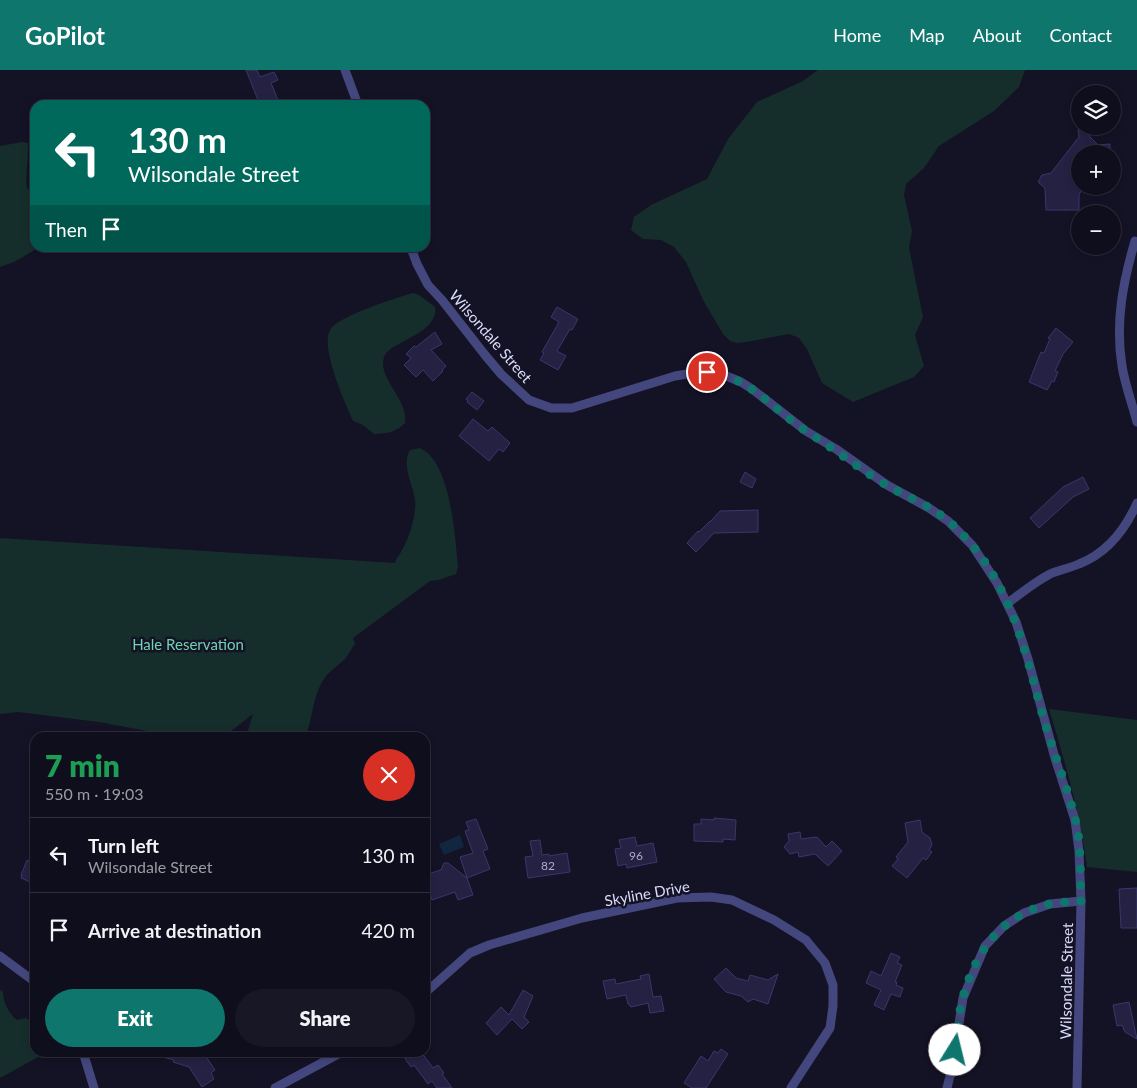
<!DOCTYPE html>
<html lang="en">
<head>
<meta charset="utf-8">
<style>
	:root { --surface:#0f0e1c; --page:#181725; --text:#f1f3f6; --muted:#9b9ca3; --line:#2f2e3b; --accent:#0f766e }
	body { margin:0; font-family:Lato,sans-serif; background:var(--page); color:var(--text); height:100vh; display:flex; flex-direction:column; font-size:19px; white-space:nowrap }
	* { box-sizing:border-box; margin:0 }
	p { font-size:16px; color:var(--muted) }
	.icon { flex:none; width:28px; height:28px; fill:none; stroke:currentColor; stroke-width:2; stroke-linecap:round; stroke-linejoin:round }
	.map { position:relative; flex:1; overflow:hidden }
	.panel { position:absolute; left:30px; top:662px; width:400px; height:325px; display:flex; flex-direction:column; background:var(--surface); border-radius:15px; box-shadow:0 2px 8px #0003,0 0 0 1px var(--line) }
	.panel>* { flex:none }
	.banner { position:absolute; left:30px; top:30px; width:400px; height:152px; border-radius:15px; box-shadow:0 2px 8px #0003,0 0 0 1px var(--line); background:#00695c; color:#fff; overflow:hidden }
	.tools { position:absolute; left:1071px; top:15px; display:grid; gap:10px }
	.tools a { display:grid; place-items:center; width:50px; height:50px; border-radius:50%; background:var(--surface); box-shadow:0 2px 8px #0003,0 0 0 1px var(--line); font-size:25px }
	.pin { position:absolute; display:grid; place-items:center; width:42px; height:42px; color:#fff; margin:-21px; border:2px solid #fff; border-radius:50%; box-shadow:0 1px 5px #0007 }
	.me { position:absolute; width:55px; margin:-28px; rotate:9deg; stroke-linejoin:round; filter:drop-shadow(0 0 4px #0008) }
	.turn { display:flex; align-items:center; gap:18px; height:105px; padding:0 15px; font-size:22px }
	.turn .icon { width:65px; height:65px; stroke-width:2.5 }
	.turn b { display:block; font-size:35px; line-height:42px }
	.then { display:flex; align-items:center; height:48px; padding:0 15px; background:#0003; gap:10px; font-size:19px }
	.round { display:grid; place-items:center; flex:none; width:52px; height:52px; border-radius:26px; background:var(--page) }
	.overview { display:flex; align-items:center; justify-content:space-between; height:85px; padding:0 15px }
	h1 { font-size:30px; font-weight:800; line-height:38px; color:#1e9e55 }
	.action { display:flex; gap:10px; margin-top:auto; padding:10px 15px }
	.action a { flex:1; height:58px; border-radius:30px; background:var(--accent); color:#fff; font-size:20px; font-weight:800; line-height:58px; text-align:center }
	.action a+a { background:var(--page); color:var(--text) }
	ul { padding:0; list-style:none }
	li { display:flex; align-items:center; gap:15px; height:75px; padding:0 15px; border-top:1px solid var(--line) }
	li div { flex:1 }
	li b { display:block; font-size:19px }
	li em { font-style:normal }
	header { display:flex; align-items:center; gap:30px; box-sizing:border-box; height:70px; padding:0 25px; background:var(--accent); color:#fff }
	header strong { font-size:24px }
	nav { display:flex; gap:28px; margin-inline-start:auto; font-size:18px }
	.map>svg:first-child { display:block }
</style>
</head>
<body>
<header>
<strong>GoPilot</strong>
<nav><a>Home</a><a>Map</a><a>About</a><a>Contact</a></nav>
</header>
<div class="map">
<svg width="1137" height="1018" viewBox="0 0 1137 1018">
	<rect width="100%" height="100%" fill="#141225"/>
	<g fill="#162e2b">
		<path d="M818,0H1025L1019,17L994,41L939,76L924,98L906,114L904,125L912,161L909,178L923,247L915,265L924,296L914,307L853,332L822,313L807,279L799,268L789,264L746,272L737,273L730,271L723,264L703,230L686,192L674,177L661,170L643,169L631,160L634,147L651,135L707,109L728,69L757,32L803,11Z"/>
		<path d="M22,72L28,73C29,88 25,103 27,118L35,123V178H38L14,192L0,197V76Z"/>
		<path d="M413,223L419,225L435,237C439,264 390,271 384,287C377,308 409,330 405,353C395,363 388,363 374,364L363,355L353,351C345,333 320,277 330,260C338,246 396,228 413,223Z"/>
		<path d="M420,378C451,392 455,467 458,497L456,504L438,510L430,511L353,568L355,574C351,579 348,586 344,590C336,597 328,602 322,612C312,629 313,649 305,667H246L253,644L222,668L179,667L99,652L18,642L0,644V468L395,493C396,488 400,485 402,480C409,469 417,443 415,430C413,415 401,394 410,380Z"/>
		<path d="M1049,639L1137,650V802L1087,797C1080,743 1065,692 1049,639Z"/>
		<path d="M0,920L3,922C3,932 9,944 17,950L26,948L35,954V982L42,983L40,986L0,1008Z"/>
	</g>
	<path fill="#11263f" d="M460,765L464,777L444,785L439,774Z"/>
	<g fill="#242143" stroke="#3b366c">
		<path d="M246,0H257L260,7L274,2L278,10L271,13L280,35H260Z"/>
		<path d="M1088,58L1090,67L1098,75L1110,74V84H1080V105L1075,111L1082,119L1079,125V140H1046L1045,118L1038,112L1042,105L1051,103L1079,67L1078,60Z"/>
		<path d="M557,237L578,249L572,260L570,259L557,281L566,286L558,300L540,290L544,283L542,282L559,252L551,247Z"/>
		<path d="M1056,258L1073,272L1063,284L1055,301L1058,302L1054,312L1052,311L1047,320L1029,312L1041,282L1044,283L1050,269L1048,268Z"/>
		<path d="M435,262L442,274L431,280L446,296L442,300L443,301L433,311L423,300L416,307L404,295L411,288L406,284L414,276L416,277Z"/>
		<path d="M472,322L484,331L477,340L467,332L468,331L466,329Z"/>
		<path d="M473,349L488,361L492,357L510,373L503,382L499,379L489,391L459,366Z"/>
		<path d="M745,402L756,409L752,418L740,412Z"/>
		<path d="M1083,407L1089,419L1073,427L1039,458L1030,448L1063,417Z"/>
		<path d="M758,440V462L714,463L696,482L687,473L698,461L699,462L709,452L711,451L720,441Z"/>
		<path d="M714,748L736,750L735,770L723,769V772L694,771V754H701V749L714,750Z"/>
		<path d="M476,749L488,779L483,781L490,799L467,808L460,787L473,783L465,761L469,760L466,752Z"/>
		<path d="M920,750L922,762L930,768L932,775L929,780L932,782L926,790L923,788L907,808L892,796L898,789L896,787L908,772L905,753Z"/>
		<path d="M800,762L801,769L817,767L826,777L832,771L842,781L828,796L815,784L799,787L798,782L790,784L784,777L789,771L788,764Z"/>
		<path d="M635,767L637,776L653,773L657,792L627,798L626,794L618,796L615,779L621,778L619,770Z"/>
		<path d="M540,770L542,785L549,784V786L567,783L570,802L528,808L525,787L533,786L530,771Z"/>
		<path d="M27,790L35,794V814L21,808L22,805H21Z"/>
		<path d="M444,793H448L467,808L473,825L458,830L455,822L432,830L425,811V799L431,803L441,800Z"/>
		<path d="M1137,818V858H1121L1119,819Z"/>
		<path d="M891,883L900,887L897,893L902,895L895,912H897L896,915L903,918L900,927L891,924L884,940L874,935L881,920L866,913L871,901L881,906Z"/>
		<path d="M726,898L736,908L748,911L750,905L768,910L778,904L768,934L753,929L748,932L741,926L726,922L714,909Z"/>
		<path d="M649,904L653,927L661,926L664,941L650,943L648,933L631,937L628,934L626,925L607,929L603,911L615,909L616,914L641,909L640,906Z"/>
		<path d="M523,920L533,926L524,947L529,952L522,959L512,949L497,965L486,953L501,937L509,945Z"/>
		<path d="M1129,932L1137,969L1125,962L1122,955L1117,956L1113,935Z"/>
		<path d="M721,979L728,984L706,1018H692L684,1013L701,986L708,991L714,981L718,983Z"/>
		<path d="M159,982H203L215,1000L211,1003L214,1009L202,1017L189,997L173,992L174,990L159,986Z"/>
		<path d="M414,982H421L433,998L438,995L444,1003L442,1004L452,1018H437L432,1011L428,1014L414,995L411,997L405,989Z"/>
	</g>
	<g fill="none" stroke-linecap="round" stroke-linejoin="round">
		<g stroke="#43477e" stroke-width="9">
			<path d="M345,0L358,35"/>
			<path d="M1135,171C1123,212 1115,252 1122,296C1125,315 1132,333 1137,352"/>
			<path d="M411,178L417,194L428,215L442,230L485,285L501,304L529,330L551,338H572L675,306L699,302L724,305L741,312L752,319L806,361L836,379L887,415L929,438L948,451L972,475L997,513L1016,552L1028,589L1055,688L1075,750L1079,781L1081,831L1077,1018"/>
			<path d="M1008,533C1021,523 1035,512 1050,504C1059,500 1070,498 1079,494C1107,483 1125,460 1137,433"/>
			<path d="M0,886L35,912"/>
			<path d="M425,923L470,883L489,875L582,848L677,828L711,827L732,830L774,850L806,870L825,893L833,915V936L830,958L791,1018"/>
			<path d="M83,982L94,1018"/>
			<path d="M275,1018L342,982"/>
			<path d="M947,1018L952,998L963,928L985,876L1004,856L1024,843L1050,834L1081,831"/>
		</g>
	</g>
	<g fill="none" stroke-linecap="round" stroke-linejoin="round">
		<path stroke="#0f766e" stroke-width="9" stroke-dasharray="0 16.2" d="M707,302C750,306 775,342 809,363C836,380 861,400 888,416C909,428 934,437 953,455C1011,509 1024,578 1044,650C1055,688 1071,725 1078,763C1081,785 1080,809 1081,831C1071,832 1060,832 1050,834C1001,845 976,881 963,927C958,944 958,963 955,980"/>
	</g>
	<g text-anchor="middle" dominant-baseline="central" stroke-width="5" stroke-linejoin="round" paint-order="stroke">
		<g font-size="12" fill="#adaccc">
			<text x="636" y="785">96</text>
			<text x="548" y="795">82</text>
		</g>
		<g font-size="15" fill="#dbdbfa" stroke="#141225">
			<text transform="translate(491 266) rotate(49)">Wilsondale Street</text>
			<text transform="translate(647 823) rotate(-10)">Skyline Drive</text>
			<text transform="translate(1066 911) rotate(-89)">Wilsondale Street</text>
		</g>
		<g font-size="15" fill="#6fd2b0" stroke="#141225">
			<text x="188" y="574">Hale Reservation</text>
		</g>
	</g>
</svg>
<div class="tools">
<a><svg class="icon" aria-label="layers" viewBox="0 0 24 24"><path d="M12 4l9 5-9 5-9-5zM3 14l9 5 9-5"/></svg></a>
<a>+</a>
<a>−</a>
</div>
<div class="pin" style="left:707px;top:302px;background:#d93025"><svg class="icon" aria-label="arrive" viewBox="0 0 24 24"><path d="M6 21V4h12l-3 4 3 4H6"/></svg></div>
<svg class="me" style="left:955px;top:980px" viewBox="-20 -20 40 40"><circle r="19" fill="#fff"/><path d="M0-13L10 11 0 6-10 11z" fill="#0f766e"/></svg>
<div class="banner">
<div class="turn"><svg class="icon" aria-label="left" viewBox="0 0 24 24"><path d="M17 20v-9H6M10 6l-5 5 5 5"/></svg><div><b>130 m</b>Wilsondale Street</div></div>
<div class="then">Then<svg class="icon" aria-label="arrive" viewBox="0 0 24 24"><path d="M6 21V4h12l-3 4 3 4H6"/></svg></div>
</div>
<section class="panel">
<div class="overview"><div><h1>7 min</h1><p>550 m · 19:03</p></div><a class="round" style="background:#d93025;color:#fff"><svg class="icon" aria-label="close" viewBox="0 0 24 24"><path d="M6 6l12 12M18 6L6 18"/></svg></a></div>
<ul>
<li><svg class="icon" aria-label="left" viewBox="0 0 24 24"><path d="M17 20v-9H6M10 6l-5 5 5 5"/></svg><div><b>Turn left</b><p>Wilsondale Street</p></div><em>130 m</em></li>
<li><svg class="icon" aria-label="arrive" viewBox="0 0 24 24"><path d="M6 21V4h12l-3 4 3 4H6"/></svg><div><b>Arrive at destination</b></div><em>420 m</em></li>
</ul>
<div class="action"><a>Exit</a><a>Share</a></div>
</section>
</div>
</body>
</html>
